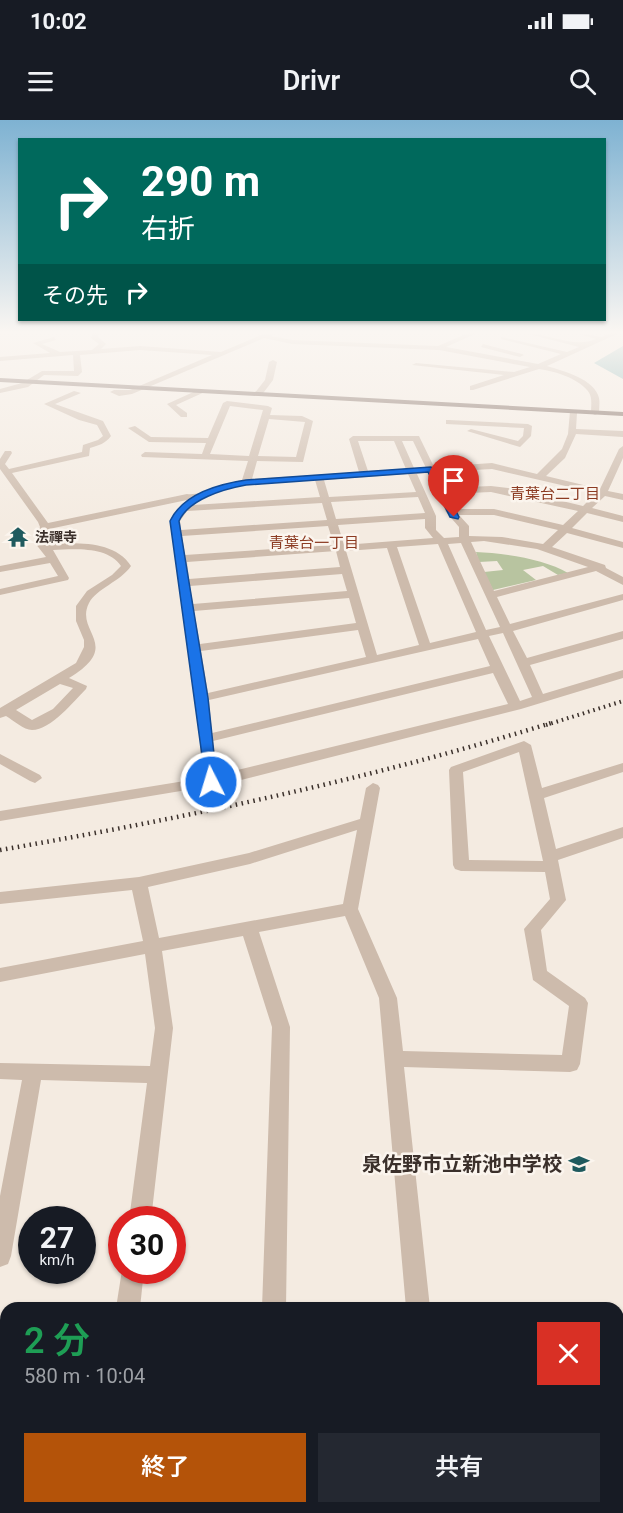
<!DOCTYPE html>
<html lang="ja">
<head>
<meta charset="utf-8">
<style>
	:root { --surface:#171b24; --page:#242831; --text:#f1f3f6; --muted:#9ea1a6; --accent:#b45309 }
	body { margin:0; font-family:Roboto,"Noto Sans JP",sans-serif; background:var(--page); color:var(--text); height:100vh; display:flex; flex-direction:column; font-size:22px; white-space:nowrap }
	* { box-sizing:border-box; margin:0 }
	p { font-size:20px; color:var(--muted) }
	.icon { flex:none; width:33px; height:33px; fill:none; stroke:currentColor; stroke-width:2; stroke-linecap:round; stroke-linejoin:round }
	.map { position:relative; flex:1; overflow:hidden }
	.details { position:absolute; left:0px; top:1182px; width:624px; height:212px; display:flex; flex-direction:column; background:var(--surface); border-radius:18px 18px 0 0; box-shadow:0 2px 4px #0004 }
	.details>* { flex:none }
	.top-card { position:absolute; left:18px; top:18px; width:588px; height:183px; border-radius:0px; box-shadow:0 2px 4px #0004; background:#00695c; color:#fff; overflow:hidden }
	.speed { position:absolute; left:18px; top:1086px; display:flex; gap:12px; font-size:30px; font-weight:700; text-align:center }
	.speed>* { display:grid; place-content:center; width:78px; height:78px; border-radius:50%; background:var(--surface); box-shadow:0 2px 4px #0004; line-height:1 }
	.speed small { font-size:15px; font-weight:400 }
	.speed .limit { border:9px solid #d22; background:#fff; color:#111 }
	.pin { position:absolute; display:grid; place-items:center; width:51px; height:51px; color:#fff; margin:-62px -26px; border-radius:50% 50% 50% 0; rotate:-45deg; box-shadow:0 0 6px #0007 }
	.pin .icon { rotate:45deg }
	.me { position:absolute; width:66px; margin:-33px; rotate:355deg; stroke-linejoin:round; filter:drop-shadow(0 0 4px #0008) }
	.turn { display:flex; align-items:center; gap:21px; height:126px; padding:0 24px; font-size:27px }
	.turn .icon { width:78px; height:78px; stroke-width:2.5 }
	.turn b { display:block; font-size:42px; line-height:51px }
	.then { display:flex; align-items:center; height:57px; padding:0 24px; background:#0003; gap:12px; font-size:22px }
	.round { display:grid; place-items:center; flex:none; width:63px; height:63px; border-radius:0px; background:var(--page) }
	.summary { display:flex; align-items:center; justify-content:space-between; height:102px; padding:0 24px }
	h1 { font-size:36px; font-weight:600; line-height:45px; color:#1e9e55 }
	.cta { display:flex; gap:12px; margin-top:auto; padding:12px 24px }
	.cta a { flex:1; height:69px; border-radius:0px; background:var(--accent); color:#fff; font-size:24px; font-weight:600; line-height:69px; text-align:center }
	.cta a+a { background:var(--page); color:var(--text) }
	.status { display:flex; justify-content:space-between; align-items:center; height:42px; padding:0 30px; background:var(--surface); direction:ltr }
	.status svg { height:16px; fill:currentColor }
	header { display:flex; justify-content:space-between; align-items:center; height:78px; padding:0 24px; background:var(--surface); font-size:27px; font-weight:600 }
	.map>svg:first-child { display:block }
</style>
</head>
<body>
<div class="status"><b>10:02</b><svg viewBox="0 0 49 12"><path d="M0 12V9h3v3zM5 12V6h3v6zM10 12V3h3v9zM15 12V0h3v12zM26 1h20v11H26zM47 4h2v5h-2z"/></svg></div>
<header><svg class="icon" aria-label="menu" viewBox="0 0 24 24"><path d="M4 6h16M4 12h16M4 18h16"/></svg>Drivr<svg class="icon" aria-label="search" viewBox="0 0 24 24"><circle cx="10" cy="10" r="6"/><path d="M15 15l6 6"/></svg></header>
<div class="map">
<svg width="623" height="1393" viewBox="0 0 623 1393">
	<rect width="100%" height="100%" fill="#f4ebe1"/>
	<path fill="#b8c4a0" d="M476,432C502,433 545,439 568,453L558,455L543,446L523,450L536,460L493,470L484,452L503,450L497,441L479,442Z"/>
	<path fill="#7fb0b2" d="M623,226V259L594,243Z"/>
	<g fill="none" stroke-linecap="round" stroke-linejoin="round">
		<g fill="#cdbbac" fill-rule="evenodd">
			<path d="M93,213H99L98,217L106,224L101,229L140,226L221,232L261,215L274,213L271,216L292,220L438,226L468,213H477L446,227L538,244L561,234L501,219V217L567,232L579,227L525,213C548,213 574,229 596,219L576,213L602,217L610,213H619L547,246C563,251 595,259 599,278C600,283 599,288 599,293L595,295L591,293C591,285 593,276 587,270C577,258 554,251 539,249L473,270H470V266L504,255L412,245L416,243L514,252L530,247L439,230L292,224L264,218L132,274L119,276L110,272L114,270H130L212,235L140,230L80,235L82,252L78,256L44,255L28,267L0,273V269L22,263L42,251H74L73,235L0,241V237L50,233L33,223L54,217L56,220L42,224L60,232L92,230L99,224L91,218Z"/>
			<path d="M483,224L522,234L524,235L520,237L481,227Z"/>
			<path d="M273,240L277,242L273,260L261,276H255L254,274L265,260L269,242Z"/>
			<path d="M200,269L207,271L176,285L187,293V297H181L167,284Z"/>
			<path d="M74,271L81,273L55,284L103,301L111,316C105,324 99,325 90,328L89,336L12,353L48,403L187,374C201,376 226,363 242,360L248,341L142,337L141,335L145,332L202,334L206,323L149,322L128,308L135,306L151,317L208,318L223,283L227,281L268,286L272,288L270,295L302,296L313,301L303,342L257,341L252,359L359,352L349,319L353,316H419L434,347L492,343L537,354L562,329L568,314L570,291L577,293L576,309L623,311V317L576,314L565,338L546,356L600,369L619,329L623,326V338L608,371L623,374V380L605,376L592,388L623,396V402L587,393L572,408L623,422V428L567,413L552,427L605,445L606,448L623,457V465L596,451L497,477L510,504L623,474V480L513,511L527,538L623,511V519L530,545L543,574L623,550V558L521,589L229,663L0,701V691L203,658L196,578L170,401L177,390L187,380L49,409L45,422L48,424C76,423 114,420 131,446C120,462 97,468 89,483C74,512 124,525 69,558L87,566L86,569C74,581 51,610 32,610C24,610 13,600 6,596L0,598V588L76,543L84,527V520L76,501V486L87,471L112,455L121,446C108,426 74,429 53,430L69,458L68,460L0,475V469L58,456L50,443L0,452V446L46,437L35,423L40,407L38,402L0,349V339L5,331H11L12,333L5,344L9,349L82,332L83,325L98,320L103,316L97,305L79,300L44,284ZM230,286L263,290L249,336L210,334ZM269,299L305,302L296,337L258,336ZM358,321H394L406,349L368,351ZM402,321H413L426,348H414ZM492,349L596,373L583,386L508,368L491,366L444,368L437,352ZM428,353L446,392L459,407V417L444,418L436,410V396L417,354ZM408,354L416,372L329,377L324,360ZM315,360L320,377L193,385C227,360 275,363 315,360ZM491,372L578,391L563,405L494,389H454L447,374ZM418,377L425,393L336,399L331,382ZM322,383L327,400L181,410L180,401L187,391ZM459,395H494L558,410L543,424L502,417L469,416V406ZM425,399V408L433,418L344,425L338,405ZM328,406L334,425L185,435L182,416ZM484,421L537,429L588,447L494,471L471,422ZM461,423L500,507L486,510L448,424ZM438,424L476,512L430,523L397,427ZM387,428L419,525L377,535L346,431ZM336,431L340,447L189,459L187,442ZM342,454L347,471L193,484L190,466ZM349,478L356,503L200,524L194,491ZM358,510L366,537L208,573L201,531ZM503,513L532,577L520,581L489,516ZM478,519L490,546L212,613L209,580ZM493,553L508,584L217,655L213,621ZM60,564L73,568L53,589L32,600L16,590Z"/>
			<path d="M449,300L528,304L532,306L531,316L520,327L467,311L471,309L518,321L523,316L524,308L446,304V300Z"/>
			<path d="M524,621L531,625L542,668L623,643V652L544,678L556,729L623,707V718L558,740L566,780L541,810L547,851L585,878L588,883L580,944L577,950L570,952L404,947L430,1188H406L379,878L345,796L259,812L290,907L286,1188H262L272,907L243,816L162,831L173,908L151,1100H129L147,963L41,960L11,1136L8,1144L0,1147V1076L22,960L0,959V943L150,946L155,908L145,834L0,862V848L143,821L132,770L0,784V772L139,757L249,733L360,699L366,668L373,663L378,665L380,668L358,789L397,878L403,931L562,935L569,886L533,860L524,809L550,779L545,752L461,751L455,749L453,745L449,650L451,647ZM519,632L543,741L469,740L463,652ZM357,710L343,784L159,818L148,767L250,744Z"/>
			<path d="M0,634L40,655L42,658L35,663L30,661L0,644Z"/>
			<path d="M122,1150H144L140,1188H116Z"/>
			<rect x="0" y="1306" width="6" height="26"/>
			<path d="M618,1306L623,1308V1334L618,1332Z"/>
			<path d="M523,1388H549L550,1393H522Z"/>
		</g>
		<path fill="#7d675c" fill-rule="evenodd" d="M0,258L623,292V296L0,262Z"/>
		<path stroke="#3b302b" stroke-width="4" stroke-dasharray="1.5 4" stroke-linecap="butt" d="M546,605L623,581"/>
		<path stroke="#3b302b" stroke-width="4.5" stroke-dasharray="1.5 4.5" stroke-linecap="butt" d="M0,730C186,698 370,659 551,603"/>
	</g>
	<linearGradient id="sky" x2="0" y2="1"><stop stop-color="#7eb2d2"/><stop offset="0.52" stop-color="#faf6f2"/><stop offset="1" stop-color="#faf6f2" stop-opacity="0"/></linearGradient>
	<rect width="623" height="408" fill="url(#sky)"/>
	<path fill="#1a73e8" stroke="#114b97" stroke-width="1.5" d="M431,347L435,350L459,397L458,399L450,397L428,352L246,365C224,369 189,379 179,401L208,578L217,662L215,665H206L170,401C183,374 219,364 246,360Z"/>
	<defs>
		<g id="temple-bare" transform="scale(1.62)"><path d="M0-6L5-2H3V0L6.5 2.5H4V6H1.5V3h-3V6H-4V2.5H-6.5L-3 0V-2H-5Z" fill="#1f5a5e" stroke="#fbf5ee" stroke-width="2.5" paint-order="stroke"/></g>
		<g id="school-bare" transform="scale(1.62)"><path d="M0-5L7-2L0 1L-7-2ZM-4 1L0 2.5L4 1V4Q0 6-4 4Z" fill="#1f5a5e" stroke="#fbf5ee" stroke-width="2.5" paint-order="stroke"/></g>
	</defs>
	<g fill-rule="evenodd">
		<use href="#temple-bare" x="18" y="417"/>
		<use href="#school-bare" x="579" y="1044"/>
	</g>
	<g text-anchor="middle" dominant-baseline="central" stroke-width="5" stroke-linejoin="round" paint-order="stroke">
		<g font-size="14" font-weight="bold" fill="#3b302b" stroke="#fbf5ee" text-anchor="start">
			<text x="35" y="417">法禪寺</text>
		</g>
		<g font-size="15" fill="#8c3b22" stroke="#fbf5ee">
			<text x="555" y="374">青葉台二丁目</text>
			<text x="314" y="423">青葉台一丁目</text>
		</g>
		<g font-size="20" font-weight="bold" fill="#3b302b" stroke="#fbf5ee" text-anchor="end">
			<text x="562" y="1044">泉佐野市立新池中学校</text>
		</g>
	</g>
</svg>
<div class="speed"><div>27<small>km/h</small></div><div class="limit">30</div></div>
<div class="pin" style="left:454px;top:397px;background:#d93025"><svg class="icon" aria-label="arrive" viewBox="0 0 24 24"><path d="M6 21V4h12l-3 4 3 4H6"/></svg></div>
<svg class="me" style="left:211px;top:662px" viewBox="-20 -20 40 40"><circle r="17" fill="#1a73e8" stroke="#fff" stroke-width="3"/><path d="M0-11L8 9 0 5-8 9z" fill="#fff"/></svg>
<div class="top-card">
<div class="turn"><svg class="icon" aria-label="right" viewBox="0 0 24 24"><path d="M7 20v-9h11M14 6l5 5-5 5"/></svg><div><b>290 m</b>右折</div></div>
<div class="then">その先<svg class="icon" aria-label="right" viewBox="0 0 24 24"><path d="M7 20v-9h11M14 6l5 5-5 5"/></svg></div>
</div>
<section class="details">
<div class="summary"><div><h1>2 分</h1><p>580 m · 10:04</p></div><a class="round" style="background:#d93025;color:#fff"><svg class="icon" aria-label="close" viewBox="0 0 24 24"><path d="M6 6l12 12M18 6L6 18"/></svg></a></div>
<div class="cta"><a>終了</a><a>共有</a></div>
</section>
</div>
</body>
</html>
